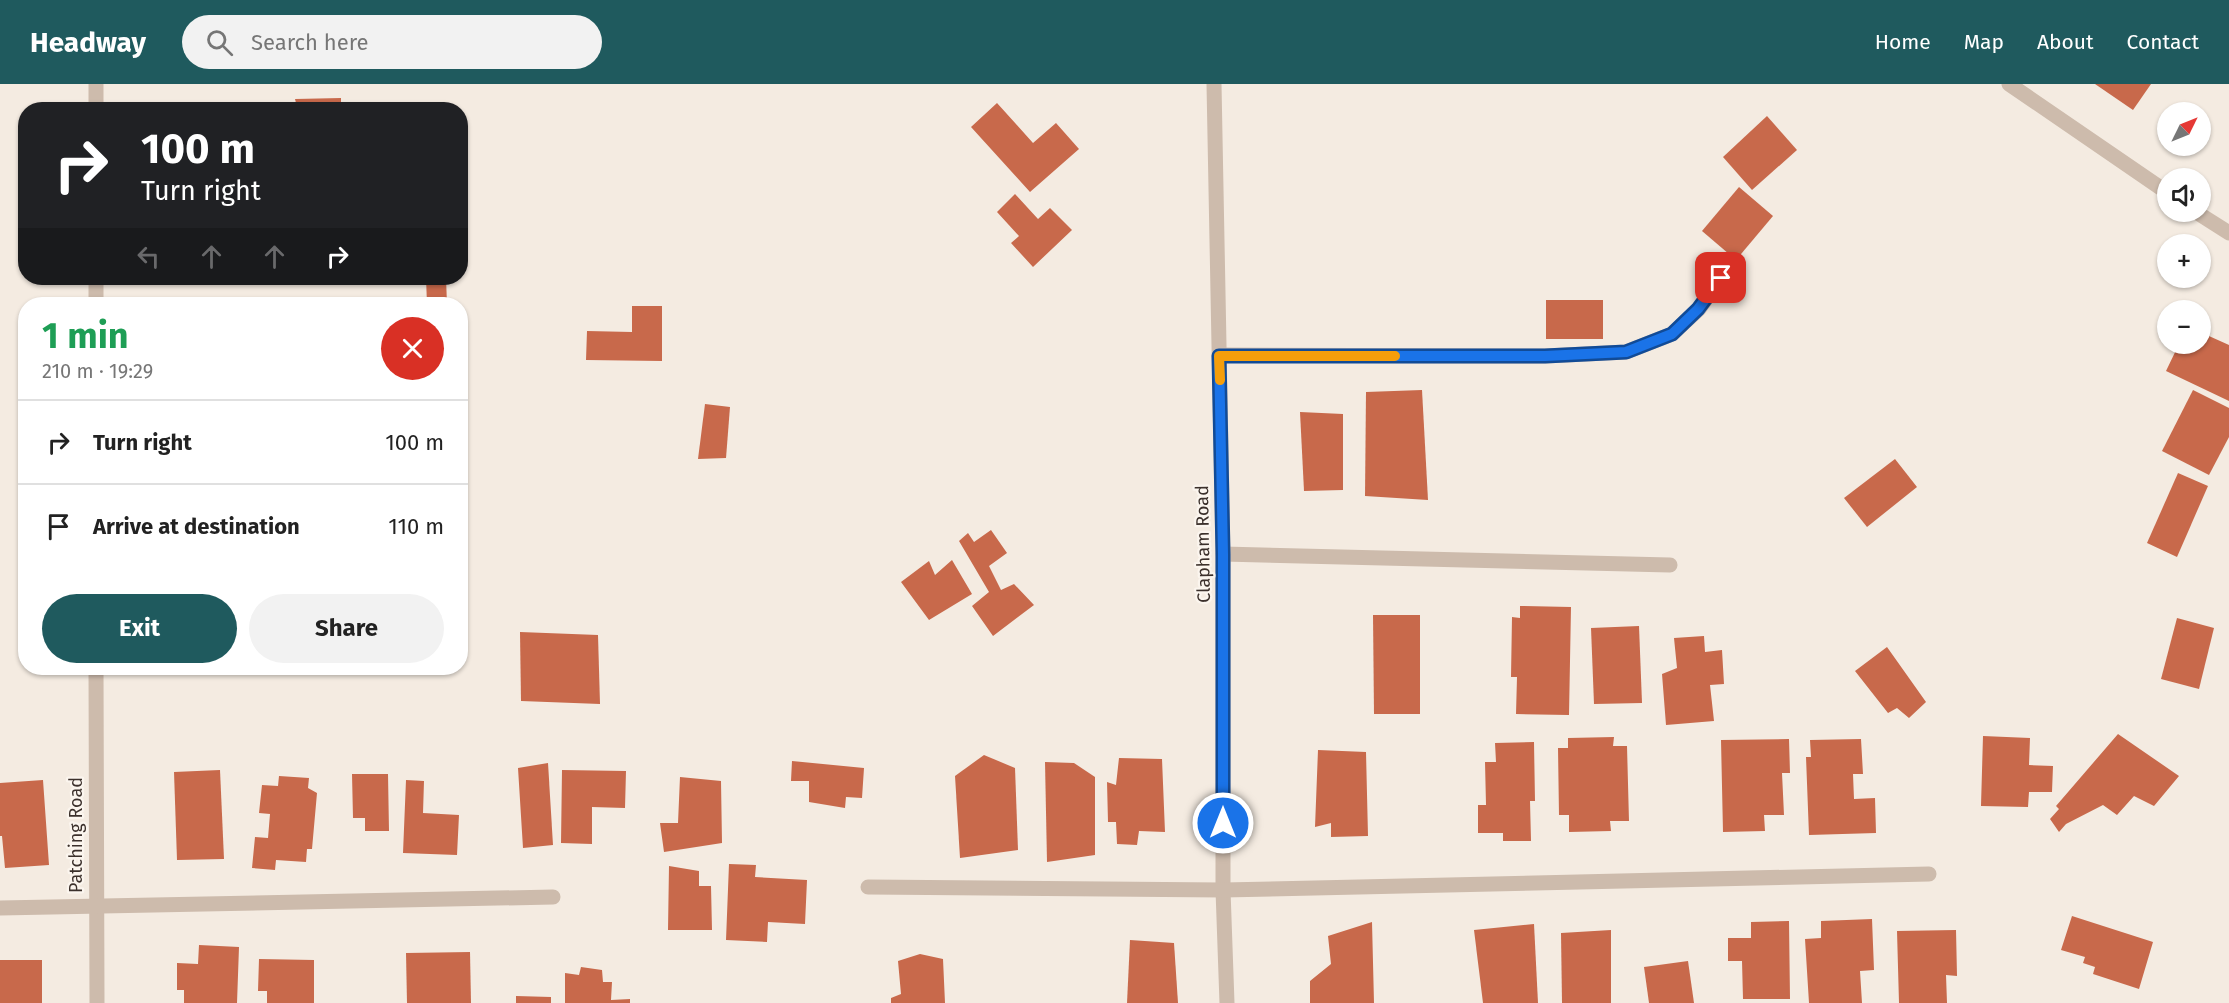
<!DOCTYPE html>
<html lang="en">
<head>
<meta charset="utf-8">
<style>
	:root { --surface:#fff; --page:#f2f2f2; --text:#222; --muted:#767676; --line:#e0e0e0; --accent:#1f5a5e }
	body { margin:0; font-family:"Fira Sans",sans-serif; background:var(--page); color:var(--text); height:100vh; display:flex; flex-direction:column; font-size:22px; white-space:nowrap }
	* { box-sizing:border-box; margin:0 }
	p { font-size:20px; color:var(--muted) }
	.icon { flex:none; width:33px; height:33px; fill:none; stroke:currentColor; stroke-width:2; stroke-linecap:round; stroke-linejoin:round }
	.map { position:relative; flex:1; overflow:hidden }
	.details { position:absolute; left:18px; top:213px; width:450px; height:378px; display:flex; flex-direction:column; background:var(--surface); border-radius:24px; box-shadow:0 2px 4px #0004 }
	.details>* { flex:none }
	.guide { position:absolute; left:18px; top:18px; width:450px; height:183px; border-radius:24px; box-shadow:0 2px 4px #0004; background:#202124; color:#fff; overflow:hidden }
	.needle { width:39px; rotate:47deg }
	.buttons { position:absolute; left:2157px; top:18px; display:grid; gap:12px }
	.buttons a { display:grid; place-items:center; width:54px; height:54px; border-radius:50%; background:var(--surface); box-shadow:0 2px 4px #0004; font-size:30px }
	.pin { position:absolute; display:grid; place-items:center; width:51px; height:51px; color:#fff; margin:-26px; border-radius:12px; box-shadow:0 3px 9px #0006 }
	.me { position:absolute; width:66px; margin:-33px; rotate:0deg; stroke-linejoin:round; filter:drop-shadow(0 0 4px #0008) }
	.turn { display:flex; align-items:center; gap:21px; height:126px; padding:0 24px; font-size:27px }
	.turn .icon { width:78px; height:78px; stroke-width:2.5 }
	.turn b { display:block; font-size:42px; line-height:51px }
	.lanes { display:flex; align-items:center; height:57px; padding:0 24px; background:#0003; justify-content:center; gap:30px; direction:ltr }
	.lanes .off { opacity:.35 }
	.round { display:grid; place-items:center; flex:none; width:63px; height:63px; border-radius:32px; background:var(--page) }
	.summary { display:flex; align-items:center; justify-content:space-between; height:102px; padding:0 24px }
	h1 { font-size:36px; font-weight:700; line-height:45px; color:#1e9e55 }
	.cta { display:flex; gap:12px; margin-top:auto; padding:12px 24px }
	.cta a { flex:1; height:69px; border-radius:36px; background:var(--accent); color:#fff; font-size:24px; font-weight:700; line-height:69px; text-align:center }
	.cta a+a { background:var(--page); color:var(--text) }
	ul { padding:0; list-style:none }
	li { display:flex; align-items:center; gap:18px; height:84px; padding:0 24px; border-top:2px solid var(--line) }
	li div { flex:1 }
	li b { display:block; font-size:22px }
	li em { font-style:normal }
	header { display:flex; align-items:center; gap:36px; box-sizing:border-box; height:84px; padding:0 30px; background:var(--accent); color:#fff }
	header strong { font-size:28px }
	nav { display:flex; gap:33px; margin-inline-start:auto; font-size:21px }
	.search { width:420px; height:54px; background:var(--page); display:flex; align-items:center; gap:15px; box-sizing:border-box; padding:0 21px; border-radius:33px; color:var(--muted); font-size:22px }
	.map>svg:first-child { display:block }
</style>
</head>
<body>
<header>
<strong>Headway</strong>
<div class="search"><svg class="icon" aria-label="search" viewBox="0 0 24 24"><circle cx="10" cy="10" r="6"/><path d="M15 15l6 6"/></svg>Search here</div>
<nav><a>Home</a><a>Map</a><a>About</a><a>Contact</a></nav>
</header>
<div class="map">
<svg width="2229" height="919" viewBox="0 0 2229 919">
	<rect width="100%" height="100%" fill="#f4ebe1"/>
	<g fill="#c8694b">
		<path d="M2095,0H2151L2133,26Z"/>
		<path d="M341,14V26H270V19H296L295,15Z"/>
		<path d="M997,19L1033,59L1056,39L1079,65L1030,108L971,43Z"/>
		<path d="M1767,32L1797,66L1752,106L1723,73Z"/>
		<path d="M1739,103L1773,132L1736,176L1702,147Z"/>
		<path d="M1015,110L1038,135L1050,124L1072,146L1033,183L1011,159L1019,152L997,128Z"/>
		<path d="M426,194H446L447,220H427Z"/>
		<rect x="1546" y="216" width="57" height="39"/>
		<path d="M632,222H662V277L586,276L587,247L632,248Z"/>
		<path d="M2200,248L2229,261V317L2166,287L2179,260H2200Z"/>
		<path d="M1422,306L1428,416L1365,412L1366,308Z"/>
		<path d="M2193,306L2229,324V353L2209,391L2162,367Z"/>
		<path d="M705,320L730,323L726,374L698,375Z"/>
		<path d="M1300,328L1343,330V406L1304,407Z"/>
		<path d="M1895,375L1917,403L1867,443L1844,414Z"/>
		<path d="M2178,389L2208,402L2177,473L2147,459Z"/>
		<path d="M991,446L1007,469L989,482L1001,506L1014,500L1034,521L993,552L972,522L989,508L959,457L968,449L974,458Z"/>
		<path d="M952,476L972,510L929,536L901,498L929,477L935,491Z"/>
		<path d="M1520,522L1571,523L1569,631L1516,630L1517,593H1511L1512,533L1520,534Z"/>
		<path d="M1373,531H1420V630H1374Z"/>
		<path d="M2177,534L2214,544L2199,605L2161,595Z"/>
		<path d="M1639,542L1642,619L1594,620L1591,544Z"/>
		<path d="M520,548L598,551L600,620L521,617Z"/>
		<path d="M1704,552L1705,568L1722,566L1724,600L1710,601L1714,637L1666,641L1662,590L1677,584L1674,554Z"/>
		<path d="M1887,563L1926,618L1909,634L1897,624L1888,629L1855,587Z"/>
		<path d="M2118,650L2179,692L2154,722L2134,712L2117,731L2103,721L2066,740L2059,748L2050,735L2059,725L2056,722Z"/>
		<path d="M1983,652L2030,654L2029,681L2053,682L2052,708H2029L2028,723L1981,722Z"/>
		<path d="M1614,653L1613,662H1627L1629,737H1610L1611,747L1569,748V731H1559L1558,664H1568V654Z"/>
		<path d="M1789,655L1790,689H1782L1784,731H1764L1765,747L1723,748L1721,656Z"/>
		<path d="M1861,655L1863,690H1853L1854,715L1875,714L1876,749L1809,751L1806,673H1811L1810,656Z"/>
		<path d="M1534,658L1535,717H1530L1531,757H1503V749H1478V721H1486L1485,678H1496L1495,659Z"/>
		<path d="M1318,666L1366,668L1368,752L1331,753V739L1315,743Z"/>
		<path d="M984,671L1015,684L1018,766L960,774L955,692Z"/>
		<path d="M1119,674L1162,675L1165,748L1139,747L1137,761L1117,760L1116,738H1108L1107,698L1116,701Z"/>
		<path d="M792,677L864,684L862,714L846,713L845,724L809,718V697H791Z"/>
		<path d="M1045,678L1074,679L1095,693V771L1047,778Z"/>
		<path d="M548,679L553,761L523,764L518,684Z"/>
		<path d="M220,686L224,775L177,776L174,688Z"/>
		<path d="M562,686L626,687L625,724L592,723V760L561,759Z"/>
		<path d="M352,690H388L389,747H365V734H353Z"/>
		<path d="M279,692L309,694L308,704L317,709L312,765H307L306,778L276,776L275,786L252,784L255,753L268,754L270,730L259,729L262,701L278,702Z"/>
		<path d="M680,693L721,697L722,759L664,768L660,739H678Z"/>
		<path d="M43,696L49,781L5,784L2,752H0V699Z"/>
		<path d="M406,696L424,697L423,729L459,731L457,771L403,769Z"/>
		<path d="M729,780L756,781L755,793L807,796L805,840L768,838L767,858L726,856Z"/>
		<path d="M669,782L699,787V802H711L712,846H668Z"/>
		<path d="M2072,832L2153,858L2139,905L2093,890L2095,883L2083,879L2085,873L2061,866Z"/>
		<path d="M1872,835L1874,886L1860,887L1862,919H1809L1805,855L1821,854V837Z"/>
		<path d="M1789,837L1790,915H1743L1742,877H1728V854H1751V838Z"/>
		<path d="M1372,838L1374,919H1310V897L1331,880L1328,852Z"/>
		<path d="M1534,840L1538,919H1483L1474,846Z"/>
		<path d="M1611,846V919H1562L1561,849Z"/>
		<path d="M1956,846L1957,892L1946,891L1947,919H1899L1897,847Z"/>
		<path d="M1130,856L1174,859L1178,919H1127Z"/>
		<path d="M199,861L239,863L237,919H184V906H177V879L198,880Z"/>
		<path d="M470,868L471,919H407L406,869Z"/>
		<path d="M920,870L943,875L945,919H891V914L901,910L898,877Z"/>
		<path d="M259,875L314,876V919H267V907H258Z"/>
		<rect x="0" y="876" width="42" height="43"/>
		<path d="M1688,877L1694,919H1649L1644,883Z"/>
		<path d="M581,883L602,886L603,898H612L611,916L630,915V919H565V889L579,891Z"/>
		<path d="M516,912L551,913V919H516Z"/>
	</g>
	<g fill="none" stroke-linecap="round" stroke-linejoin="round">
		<path stroke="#cdbbac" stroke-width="15" d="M1219,271L1545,272L1626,268L1672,250L1699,225L1721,194"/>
		<g stroke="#cdbbac" stroke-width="15">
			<path d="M1214,0L1223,470V806L1227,919"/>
			<path d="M2009,0L2168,109"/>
			<path d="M96,26V0"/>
			<path d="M2196,128L2229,149"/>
			<path d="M96,220V194"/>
			<path d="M1223,470L1670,481"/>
			<path d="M96,584L97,919"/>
			<path d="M868,803L1223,806L1929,790"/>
			<path d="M0,824L553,813"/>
		</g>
	</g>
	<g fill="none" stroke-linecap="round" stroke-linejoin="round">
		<g stroke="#114b97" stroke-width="15">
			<path id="route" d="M1223,739V470L1219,272H1545L1626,268L1672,250L1698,225L1721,194"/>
		</g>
		<use href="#route" stroke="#1a73e8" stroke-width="10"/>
		<path stroke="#f59e0b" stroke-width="10" d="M1220,296L1219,272H1395"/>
	</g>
	<g text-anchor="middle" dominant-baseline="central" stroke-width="4.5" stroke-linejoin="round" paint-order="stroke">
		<g font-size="18" fill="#3b302b" stroke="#fbf5ee">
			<text transform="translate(1203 460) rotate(-91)">Clapham Road</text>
			<text transform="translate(76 751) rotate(-90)">Patching Road</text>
		</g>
	</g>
</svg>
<div class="buttons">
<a><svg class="needle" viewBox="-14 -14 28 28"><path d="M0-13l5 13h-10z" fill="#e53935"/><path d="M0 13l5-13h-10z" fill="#767676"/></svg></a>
<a><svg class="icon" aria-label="sound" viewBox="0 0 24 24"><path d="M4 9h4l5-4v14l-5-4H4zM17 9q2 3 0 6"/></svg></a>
<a>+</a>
<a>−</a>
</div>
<div class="pin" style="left:1721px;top:194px;background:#d93025"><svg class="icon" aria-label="arrive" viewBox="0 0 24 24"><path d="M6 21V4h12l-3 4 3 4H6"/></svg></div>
<svg class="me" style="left:1223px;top:739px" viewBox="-20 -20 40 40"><circle r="17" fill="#1a73e8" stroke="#fff" stroke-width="3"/><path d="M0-11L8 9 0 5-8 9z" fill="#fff"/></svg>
<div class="guide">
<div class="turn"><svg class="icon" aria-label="right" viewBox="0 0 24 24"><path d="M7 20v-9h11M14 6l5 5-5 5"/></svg><div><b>100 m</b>Turn right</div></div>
<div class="lanes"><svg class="icon off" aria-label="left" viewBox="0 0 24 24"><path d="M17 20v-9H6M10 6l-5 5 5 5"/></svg><svg class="icon off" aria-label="ahead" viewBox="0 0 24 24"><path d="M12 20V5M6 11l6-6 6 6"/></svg><svg class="icon off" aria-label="ahead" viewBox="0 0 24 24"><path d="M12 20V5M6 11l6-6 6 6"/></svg><svg class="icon" aria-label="right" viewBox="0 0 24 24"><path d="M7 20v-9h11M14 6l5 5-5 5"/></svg></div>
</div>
<section class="details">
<div class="summary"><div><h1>1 min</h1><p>210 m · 19:29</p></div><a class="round" style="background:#d93025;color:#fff"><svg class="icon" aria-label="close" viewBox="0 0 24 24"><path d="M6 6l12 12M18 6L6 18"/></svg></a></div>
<ul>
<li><svg class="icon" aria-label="right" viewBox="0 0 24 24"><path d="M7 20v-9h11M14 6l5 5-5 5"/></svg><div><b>Turn right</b></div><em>100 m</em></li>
<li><svg class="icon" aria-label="arrive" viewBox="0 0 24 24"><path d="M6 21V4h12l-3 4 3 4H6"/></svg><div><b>Arrive at destination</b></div><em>110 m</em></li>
</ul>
<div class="cta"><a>Exit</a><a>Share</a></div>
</section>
</div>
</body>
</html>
